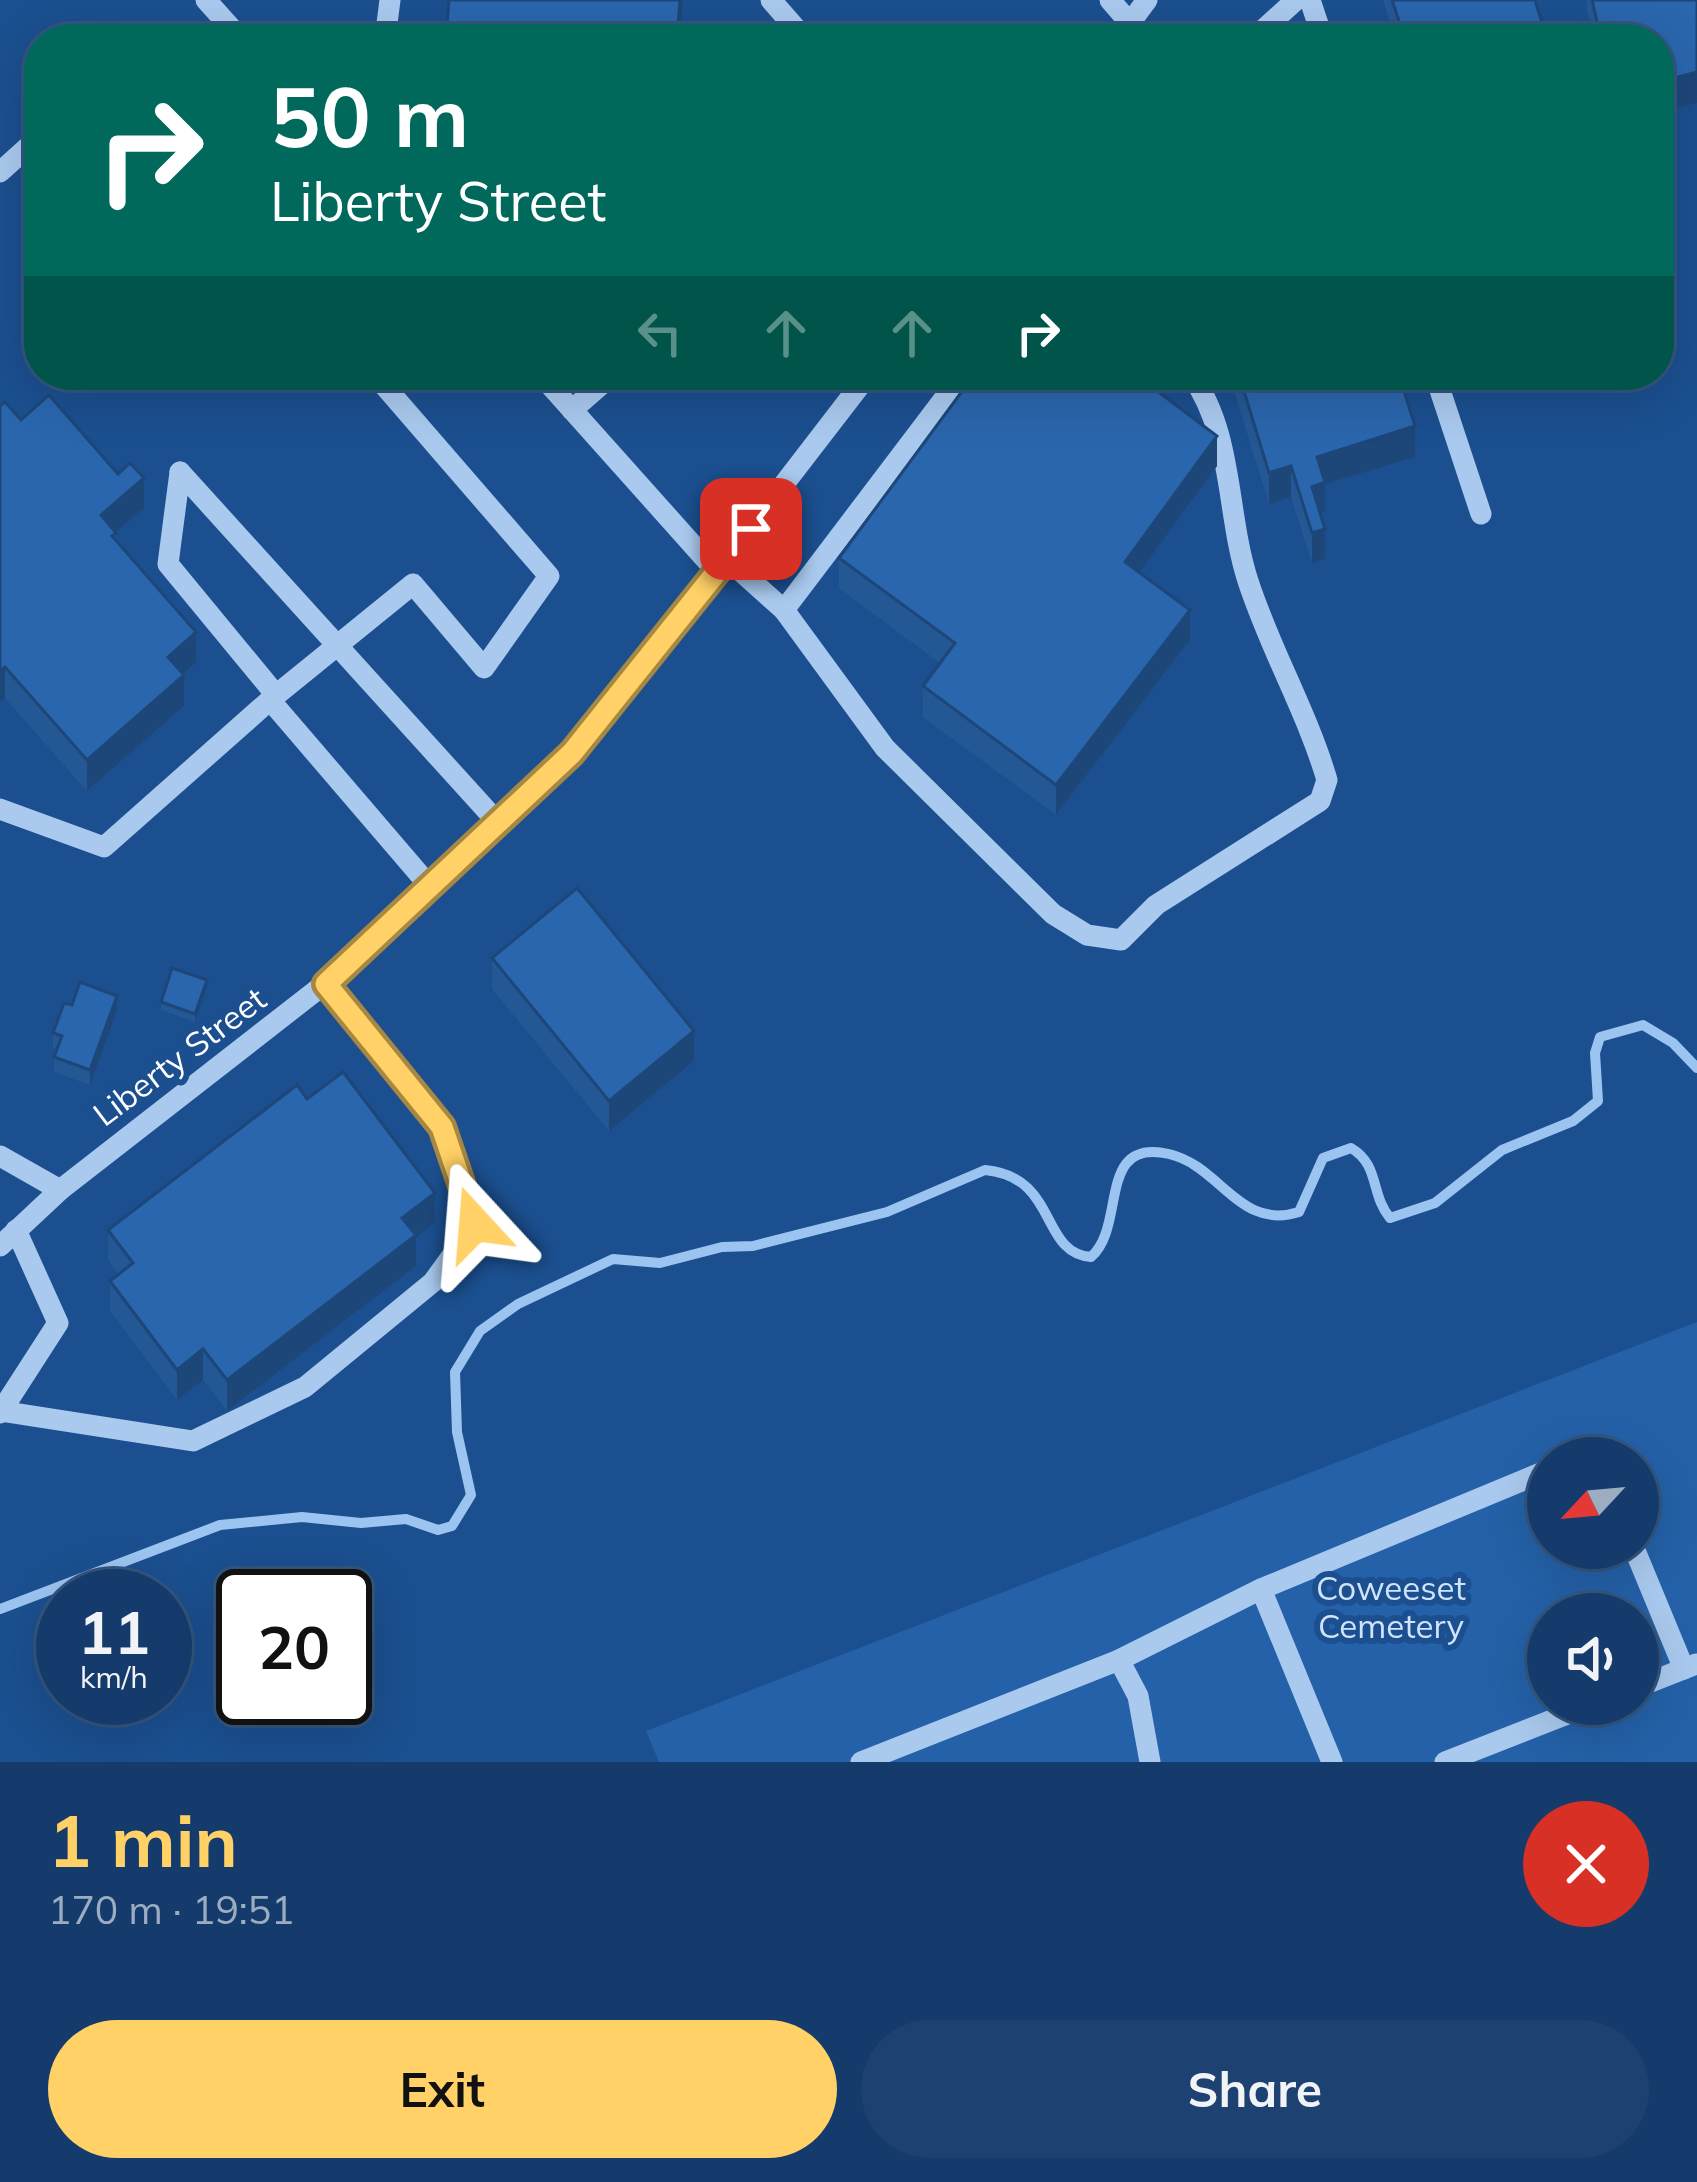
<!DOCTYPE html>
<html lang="en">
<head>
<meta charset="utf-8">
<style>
	:root { --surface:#143b6b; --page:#1d4271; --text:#f1f3f6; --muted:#9dadc1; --line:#33557e; --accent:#ffd166 }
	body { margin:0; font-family:Mulish,sans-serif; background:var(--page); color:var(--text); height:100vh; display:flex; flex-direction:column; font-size:45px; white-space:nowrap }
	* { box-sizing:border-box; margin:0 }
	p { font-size:39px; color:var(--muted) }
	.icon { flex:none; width:66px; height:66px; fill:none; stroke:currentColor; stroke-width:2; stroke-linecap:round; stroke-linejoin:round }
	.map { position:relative; height:1762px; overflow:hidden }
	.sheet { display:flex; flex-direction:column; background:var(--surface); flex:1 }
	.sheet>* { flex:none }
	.banner { position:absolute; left:24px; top:24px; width:1650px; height:366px; border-radius:48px; box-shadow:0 12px 48px #0002,0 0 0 3px var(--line); background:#00695c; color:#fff; overflow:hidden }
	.needle { width:78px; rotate:244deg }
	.buttons { position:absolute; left:1527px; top:1437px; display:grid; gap:24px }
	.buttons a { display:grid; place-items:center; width:132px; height:132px; border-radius:50%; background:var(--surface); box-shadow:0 12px 48px #0002,0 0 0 3px var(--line); font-size:60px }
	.speed { position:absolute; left:36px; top:1569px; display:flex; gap:24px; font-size:60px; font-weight:700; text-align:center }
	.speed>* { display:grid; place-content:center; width:156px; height:156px; border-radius:50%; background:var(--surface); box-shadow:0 12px 48px #0002,0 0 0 3px var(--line); line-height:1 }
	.speed small { font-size:30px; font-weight:400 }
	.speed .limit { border:6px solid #111; border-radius:18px; background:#fff; color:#111 }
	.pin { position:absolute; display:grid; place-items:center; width:102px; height:102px; color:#fff; margin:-51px; border-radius:24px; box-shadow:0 6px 18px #0006 }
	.me { position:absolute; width:132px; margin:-66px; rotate:341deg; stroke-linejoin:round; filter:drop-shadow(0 0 9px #0008) }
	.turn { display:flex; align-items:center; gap:42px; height:252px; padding:0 48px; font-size:54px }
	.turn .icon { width:156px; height:156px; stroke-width:2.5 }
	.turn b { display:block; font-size:84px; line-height:102px }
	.lanes { display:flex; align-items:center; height:114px; padding:0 48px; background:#0003; justify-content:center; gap:60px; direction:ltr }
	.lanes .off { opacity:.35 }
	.round { display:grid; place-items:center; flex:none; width:126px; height:126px; border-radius:63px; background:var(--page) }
	.overview { display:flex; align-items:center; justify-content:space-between; height:204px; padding:0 48px }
	h1 { font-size:72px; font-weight:700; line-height:90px; color:var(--accent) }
	.primary-button { display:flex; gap:24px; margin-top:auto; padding:24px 48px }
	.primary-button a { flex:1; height:138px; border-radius:72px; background:var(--accent); color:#111; font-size:48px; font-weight:700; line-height:138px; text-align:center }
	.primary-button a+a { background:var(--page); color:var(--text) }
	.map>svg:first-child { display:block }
</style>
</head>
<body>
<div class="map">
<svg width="1697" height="1762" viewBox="0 0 1697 1762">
	<rect width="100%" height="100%" fill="#1b4f8f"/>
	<path fill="#2461a8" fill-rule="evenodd" d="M1697,1322V1762H659L646,1731ZM1548,1458H1638V1548H1548ZM1548,1614H1638V1704H1548Z"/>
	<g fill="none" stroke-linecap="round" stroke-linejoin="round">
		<path stroke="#9cc4f0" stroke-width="10" d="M0,1609L220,1525L302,1517L361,1523L406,1519L438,1530L452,1526L471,1495L457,1432L455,1372L480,1331L518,1304L613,1259L660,1263L722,1247L753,1246L887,1212L985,1170C1059,1177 1039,1253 1091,1257C1127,1226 1096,1137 1169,1154C1221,1166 1239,1231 1299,1212L1323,1158L1351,1148C1380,1165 1370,1194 1390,1218L1435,1203L1502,1150L1573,1121L1598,1101L1595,1053L1600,1037L1643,1025L1673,1043L1697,1068"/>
		<g stroke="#a9c9ee" stroke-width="21">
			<path d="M206,0L241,39"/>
			<path d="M771,0L805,39"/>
			<path d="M1110,0L1130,23"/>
			<path d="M1310,0L1323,39"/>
			<path d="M385,39L390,0"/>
			<path d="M1118,39L1147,0"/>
			<path d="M1253,39L1296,0"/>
			<path d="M0,172L39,137"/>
			<path d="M541,375L717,572"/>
			<path d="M1435,375L1481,514"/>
			<path d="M572,410L612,375"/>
			<path d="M180,472L500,825"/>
			<path d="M180,472L168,564L276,695"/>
			<path d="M727,559L784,610L962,375"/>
			<path d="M784,610L885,748L1053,914L1087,935L1121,940L1156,905L1320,801L1327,780C1307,712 1270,649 1248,581C1226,514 1234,434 1191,375"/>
			<path d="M270,700L432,889"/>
			<path d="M0,809L104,847L270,700L413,584L484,668L549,576L375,375"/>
			<path d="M0,1156L60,1190"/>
			<path d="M0,1246L60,1190L345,968L542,783L630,684L868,375"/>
			<path d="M1,1411L193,1441L305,1387L433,1282L475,1224L442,1127L326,984"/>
			<path d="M0,1413L58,1323L16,1230"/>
			<path d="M1634,1548L1684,1669"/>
			<path d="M1261,1589L1548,1470"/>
			<path d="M1119,1660L1138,1696L1150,1762"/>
			<path d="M1638,1687L1696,1664"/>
			<path d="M861,1762L1119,1660L1261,1589L1332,1762"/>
			<path d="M1445,1762L1593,1704"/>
		</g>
	</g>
	<g fill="#245895">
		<path d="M1383,0H1535L1547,39H1395Z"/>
		<path d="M1587,0H1697V103L1659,112V39H1594L1587,10Z"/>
		<path d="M1172,375V383L1163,395L1217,466L1139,572L1190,640L1056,815L923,717V686L940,663L839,588V558Z"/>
		<path d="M1229,375H1399L1415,457L1325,484V512L1321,514L1325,559L1312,563L1291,497L1269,504Z"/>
		<path d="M0,406L144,508L116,532V541L196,662L183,674L184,706L87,791L5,698L0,702Z"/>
		<path d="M492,958L694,1061L609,1131L492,989Z"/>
		<path d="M207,988L195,1022L161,1010V1002Z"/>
		<path d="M72,1005L117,1011L90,1085L54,1072V1057L57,1050L53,1048V1033Z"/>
		<path d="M307,1099L435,1223L416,1238V1266L227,1411L203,1380L177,1400L110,1311V1281L118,1274L108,1260V1230Z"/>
	</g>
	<g fill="#1d4779">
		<path d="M680,0H683L679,39H677Z"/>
		<path d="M1697,72V103L1659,112V82Z"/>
		<path d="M1155,375H1172V383L1148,415V384Z"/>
		<path d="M1415,426V457L1325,484V512L1312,517V487L1317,457Z"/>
		<path d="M1217,436V466L1125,592V562Z"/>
		<path d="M1291,466V497L1269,504V473Z"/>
		<path d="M144,478V508L101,545V515Z"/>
		<path d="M1325,529V559L1312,563V533Z"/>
		<path d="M1190,610V640L1056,815V785Z"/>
		<path d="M196,632V662L168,688V657Z"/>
		<path d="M5,667V698L0,702V671Z"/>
		<path d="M184,675V706L87,791V760Z"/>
		<path d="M207,980V988L195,1022V1014Z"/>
		<path d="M117,996V1011L90,1085V1070Z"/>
		<path d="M694,1031V1061L609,1131V1101Z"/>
		<path d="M435,1193V1223L416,1238V1266L227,1411V1380L402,1218Z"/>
		<path d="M203,1349V1380L177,1400V1370Z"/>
	</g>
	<g fill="#2a66ad" stroke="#1d4779" stroke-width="3">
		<path d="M449,0H680L677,39H446Z"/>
		<path d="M1392,0H1535L1547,39H1405Z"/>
		<path d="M1592,0H1697V72L1659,82V39H1601Z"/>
		<path d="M974,375H1155L1148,384L1217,436L1125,562L1190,610L1056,785L923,686L955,643L839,558Z"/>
		<path d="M1239,375H1399L1415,426L1317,457L1325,482L1312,487L1325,529L1312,533L1291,466L1269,473Z"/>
		<path d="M49,395L118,474L130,463L144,478L101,515L116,533L112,536L196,632L168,657L184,675L87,760L5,667L0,671V406L5,402L21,420Z"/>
		<path d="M577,888L694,1031L609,1101L492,958Z"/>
		<path d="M172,968L207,980L195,1014L161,1002Z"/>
		<path d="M80,982L117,996L90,1070L54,1057L62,1036L53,1033L64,1003L72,1005Z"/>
		<path d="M343,1072L435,1193L402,1218L416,1235L227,1380L203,1349L177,1370L110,1281L133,1263L108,1230L297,1085L307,1099Z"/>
	</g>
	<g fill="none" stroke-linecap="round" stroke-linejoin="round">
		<g stroke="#a68842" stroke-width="30">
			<path id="route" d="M475,1224L442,1127L326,984L572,753L751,529"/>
		</g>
		<use href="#route" stroke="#ffd166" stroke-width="21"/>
	</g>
	<g text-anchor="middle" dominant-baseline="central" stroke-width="12" stroke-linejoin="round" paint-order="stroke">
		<g font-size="33" fill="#fff" stroke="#1b4f8f">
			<text transform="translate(179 1056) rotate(-37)">Liberty Street</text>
		</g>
		<g font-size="33" fill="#cfe3fa" stroke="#1b4f8f">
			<text x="1391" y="1587">Coweeset<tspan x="1391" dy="38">Cemetery</tspan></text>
		</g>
	</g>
</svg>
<div class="buttons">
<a><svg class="needle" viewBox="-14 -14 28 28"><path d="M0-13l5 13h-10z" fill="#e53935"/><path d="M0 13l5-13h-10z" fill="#9dadc1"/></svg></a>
<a><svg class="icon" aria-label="sound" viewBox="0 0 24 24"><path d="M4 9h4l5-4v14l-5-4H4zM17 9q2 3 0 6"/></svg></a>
</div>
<div class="speed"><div>11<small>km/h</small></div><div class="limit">20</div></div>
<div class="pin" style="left:751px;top:529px;background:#d93025"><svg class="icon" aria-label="arrive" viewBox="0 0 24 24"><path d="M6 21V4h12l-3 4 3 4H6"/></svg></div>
<svg class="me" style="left:475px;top:1224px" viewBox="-20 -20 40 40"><path d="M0-17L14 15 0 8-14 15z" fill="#ffd166" stroke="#fff" stroke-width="4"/></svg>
<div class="banner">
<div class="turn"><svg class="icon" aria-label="right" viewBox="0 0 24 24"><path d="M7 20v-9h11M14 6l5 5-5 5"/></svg><div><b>50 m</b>Liberty Street</div></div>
<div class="lanes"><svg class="icon off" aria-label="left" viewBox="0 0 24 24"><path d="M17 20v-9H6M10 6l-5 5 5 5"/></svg><svg class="icon off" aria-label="ahead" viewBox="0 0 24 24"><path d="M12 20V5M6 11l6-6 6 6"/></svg><svg class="icon off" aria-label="ahead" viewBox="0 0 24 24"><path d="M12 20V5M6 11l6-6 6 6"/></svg><svg class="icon" aria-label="right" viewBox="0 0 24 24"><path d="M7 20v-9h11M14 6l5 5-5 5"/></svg></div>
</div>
</div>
<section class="sheet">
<div class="overview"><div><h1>1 min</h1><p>170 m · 19:51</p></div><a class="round" style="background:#d93025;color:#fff"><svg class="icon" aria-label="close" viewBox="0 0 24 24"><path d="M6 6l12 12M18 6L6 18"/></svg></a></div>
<div class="primary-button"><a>Exit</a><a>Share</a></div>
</section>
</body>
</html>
